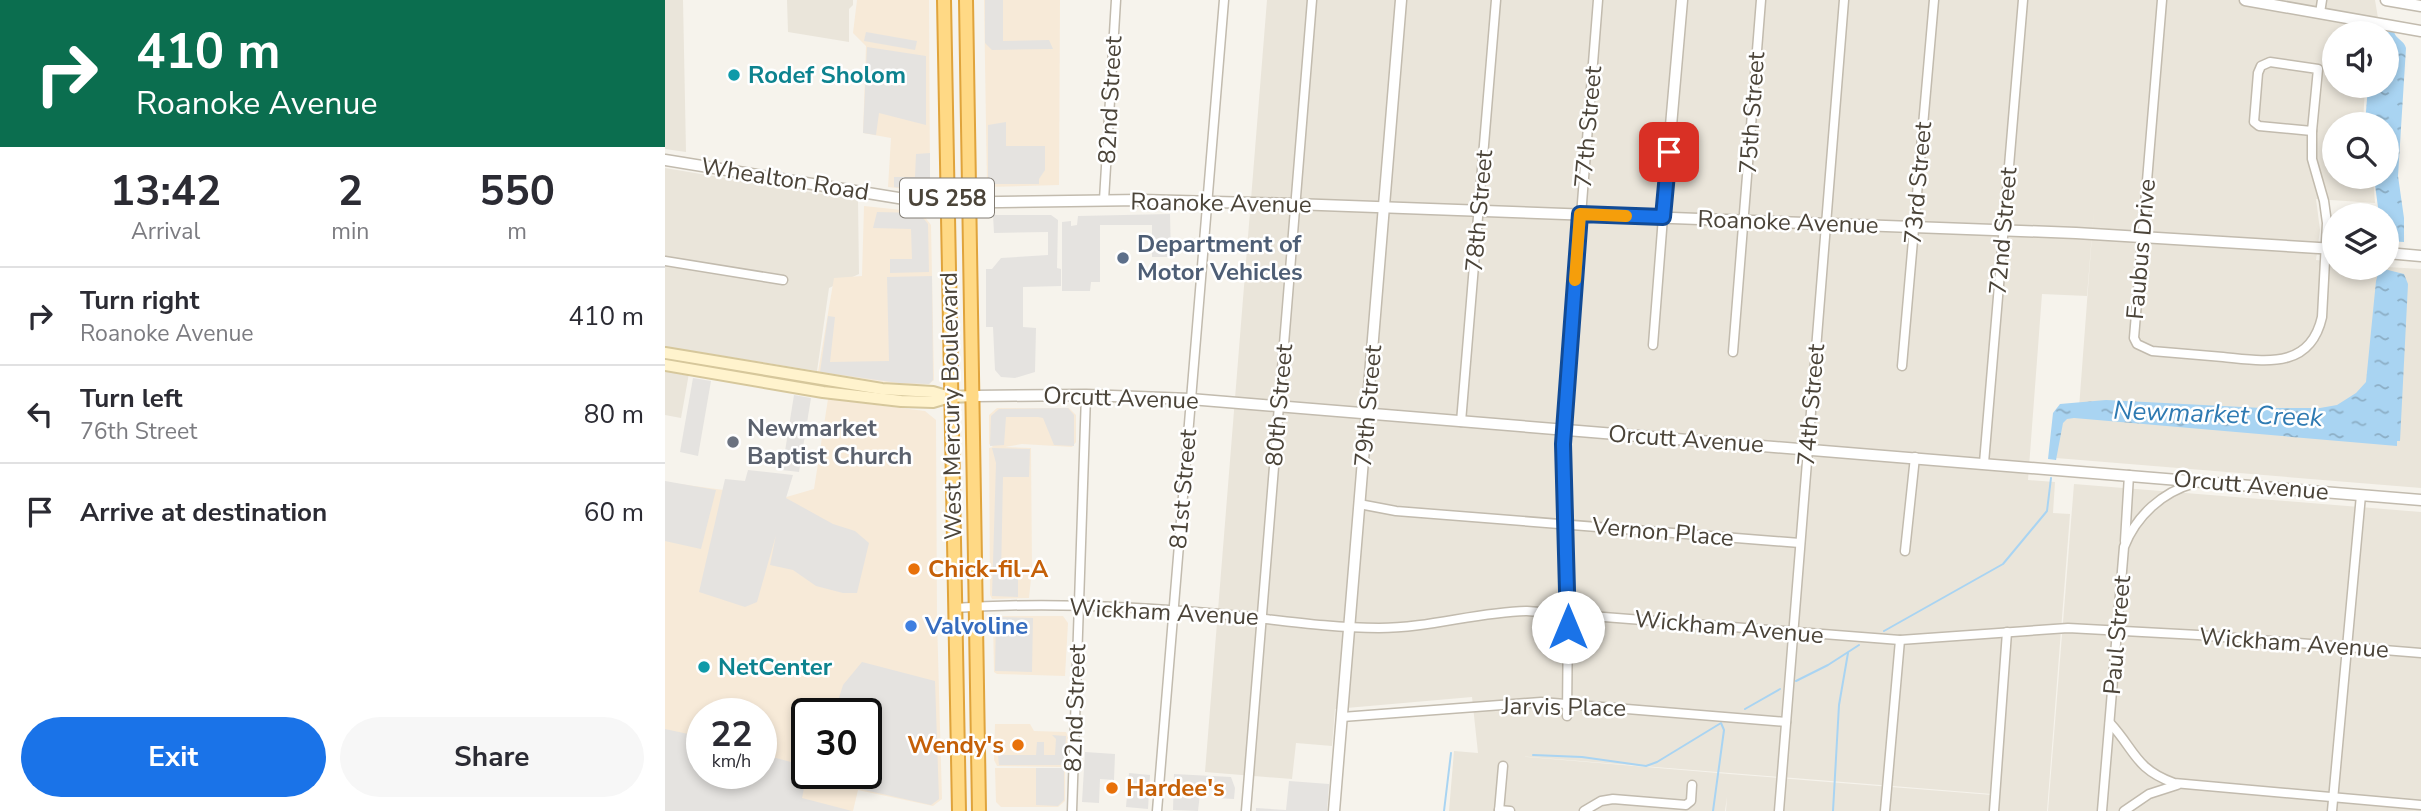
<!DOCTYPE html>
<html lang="en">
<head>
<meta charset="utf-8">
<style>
	:root { --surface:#fff; --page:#f7f7f7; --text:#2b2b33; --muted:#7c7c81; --line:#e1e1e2; --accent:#1a73e8 }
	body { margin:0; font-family:"Nunito Sans",sans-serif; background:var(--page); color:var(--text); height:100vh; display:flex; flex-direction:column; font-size:26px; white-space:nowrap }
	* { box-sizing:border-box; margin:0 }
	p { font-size:23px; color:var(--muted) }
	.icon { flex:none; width:38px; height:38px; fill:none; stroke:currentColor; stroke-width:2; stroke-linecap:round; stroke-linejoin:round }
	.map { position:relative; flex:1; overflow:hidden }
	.drawer { display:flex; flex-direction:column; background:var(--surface); width:665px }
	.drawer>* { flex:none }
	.hud { background:#0b6e4f; color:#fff; overflow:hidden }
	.buttons { position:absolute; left:1657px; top:21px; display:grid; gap:14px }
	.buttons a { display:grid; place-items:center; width:77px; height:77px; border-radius:50%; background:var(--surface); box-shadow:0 4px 10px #0003; font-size:35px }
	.speed { position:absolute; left:21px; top:698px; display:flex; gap:14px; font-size:35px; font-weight:700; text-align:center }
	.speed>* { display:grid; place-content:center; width:91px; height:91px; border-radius:50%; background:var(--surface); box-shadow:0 4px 10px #0003; line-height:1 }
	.speed small { font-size:18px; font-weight:400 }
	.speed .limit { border:4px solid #111; border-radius:10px; background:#fff; color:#111 }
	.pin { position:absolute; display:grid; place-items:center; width:60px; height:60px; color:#fff; margin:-30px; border-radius:14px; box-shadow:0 4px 10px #0006 }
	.me { position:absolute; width:77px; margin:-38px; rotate:0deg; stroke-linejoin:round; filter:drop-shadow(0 0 5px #0008) }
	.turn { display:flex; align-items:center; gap:24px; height:147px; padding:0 21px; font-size:32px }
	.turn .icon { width:91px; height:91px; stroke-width:2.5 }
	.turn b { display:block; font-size:49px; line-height:60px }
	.eta { display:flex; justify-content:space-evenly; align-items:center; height:119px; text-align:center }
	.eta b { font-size:42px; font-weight:700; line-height:49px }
	.primary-button { display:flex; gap:14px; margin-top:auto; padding:14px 21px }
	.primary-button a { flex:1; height:80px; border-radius:42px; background:var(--accent); color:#fff; font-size:28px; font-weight:700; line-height:80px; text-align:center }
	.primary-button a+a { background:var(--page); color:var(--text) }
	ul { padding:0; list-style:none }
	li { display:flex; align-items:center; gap:21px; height:98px; padding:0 21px; border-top:2px solid var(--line) }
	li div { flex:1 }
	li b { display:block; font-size:26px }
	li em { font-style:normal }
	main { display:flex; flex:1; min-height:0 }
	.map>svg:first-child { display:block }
</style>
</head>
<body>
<main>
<section class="drawer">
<div class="hud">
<div class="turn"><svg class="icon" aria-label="right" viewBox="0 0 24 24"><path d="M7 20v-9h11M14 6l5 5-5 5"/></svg><div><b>410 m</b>Roanoke Avenue</div></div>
</div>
<div class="eta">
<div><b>13:42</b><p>Arrival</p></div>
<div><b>2</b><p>min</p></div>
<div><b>550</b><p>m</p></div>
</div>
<ul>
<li><svg class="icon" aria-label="right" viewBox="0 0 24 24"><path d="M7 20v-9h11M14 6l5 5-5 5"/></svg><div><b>Turn right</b><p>Roanoke Avenue</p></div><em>410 m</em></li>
<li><svg class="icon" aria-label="left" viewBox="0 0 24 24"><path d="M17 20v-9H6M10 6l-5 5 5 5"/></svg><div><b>Turn left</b><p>76th Street</p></div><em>80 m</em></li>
<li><svg class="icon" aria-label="arrive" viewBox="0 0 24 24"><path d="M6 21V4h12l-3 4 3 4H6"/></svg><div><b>Arrive at destination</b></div><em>60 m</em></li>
</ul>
<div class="primary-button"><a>Exit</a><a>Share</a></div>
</section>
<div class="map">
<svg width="1756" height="811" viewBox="0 0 1756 811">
	<defs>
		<pattern id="water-ripples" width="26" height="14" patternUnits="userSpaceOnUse" patternTransform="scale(1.75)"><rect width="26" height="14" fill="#a9d4f2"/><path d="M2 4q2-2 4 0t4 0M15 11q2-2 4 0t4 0" fill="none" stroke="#8caec5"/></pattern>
	</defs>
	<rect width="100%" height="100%" fill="#f6f3ec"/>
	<g fill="#eae5da" fill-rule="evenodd">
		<path d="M0,0H18L21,152L0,149Z"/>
		<path d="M122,0H188V5L184,9V42L123,32Z"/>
		<path d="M602,0H1710L1715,30L1710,33H1670V86H1700L1698,124H1670V177H1708L1710,203L1651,199L1655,230L1651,260L1669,262L1670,268L1722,267L1756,269V488L1391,458L1396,407L1414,408L1429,209L1422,296L1377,294L1363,480L1390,482L1388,513L1405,514L1382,811H1061L1062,797L1060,811H784L789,751L813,753L807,697L670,709L667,746L631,743L627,779L540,772ZM828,754L1327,794V795L1064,774Z"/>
		<path d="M0,168L193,200L194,274L164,288L152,371L28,351L16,418L0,415Z"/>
		<path d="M1409,484L1756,512V811H1383Z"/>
	</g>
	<g fill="#f7ead8" fill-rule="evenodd">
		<path d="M192,0H264L265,185L257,191L223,187L226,138L198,133L201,46L188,33Z"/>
		<path d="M319,0H395L394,185L322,187Z"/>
		<path d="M199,206L256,212L266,225L269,380L264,384H234L153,372L169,278L197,276Z"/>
		<path d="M163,399L260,411L271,420L272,619L277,799L268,806L193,790L188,811H0V482L118,498L149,489ZM37,714H96V774H37ZM142,714H201V774H142Z"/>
		<path d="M332,408H404L411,415V442L407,447L357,444L340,447L366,448L367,569L364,598L327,599L325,595L324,448L328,447L324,444V415Z"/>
		<path d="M331,616H398L403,623L400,676L332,674L329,672L328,621Z"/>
		<path d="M330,724H365L369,731L401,732L403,736L401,764L398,767L332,766L329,760Z"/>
		<path d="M330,768H400V801L393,807H336L331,802Z"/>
	</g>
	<g fill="#e5e3e0">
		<path d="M320,0H338V41L384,40L388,49L327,50L320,43Z"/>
		<path d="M201,32L252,41L250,50L199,41Z"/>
		<path d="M202,47L261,56V125L214,113L211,135L198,133Z"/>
		<path d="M341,122V146H380V170L374,179V184H323V125Z"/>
		<path d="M265,153V185L257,190L229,187V177H250L251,154Z"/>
		<path d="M212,212L254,213L263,224L264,272L225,273V259H247L246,229L208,228Z"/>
		<path d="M505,214L506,257H487V225H435V282H426L425,291H397V222L406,221V226L412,225L413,216Z"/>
		<path d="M328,215H386L393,220L392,268L396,269V286L358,287V327L371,328L370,372L350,378L336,377L330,370L328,327H321V269H327L336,258L383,255V232L329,233Z"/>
		<path d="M267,276L268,380L264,384L234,383L155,372L163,316L170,317L165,362L224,361L222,277Z"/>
		<path d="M28,378L46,381L33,456L15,452Z"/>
		<path d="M129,395L146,398L134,472L117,470Z"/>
		<path d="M403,408L409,415V446L389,445L378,418L373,417H341L339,445L325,446L326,416L334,409Z"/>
		<path d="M327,448L365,449L364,477H338L336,575L353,576V597L327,596L331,463Z"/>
		<path d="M83,470L128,475L121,498L168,524L190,531L204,543L192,593H178L151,586L128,570L105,565L111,535L92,602L80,607L34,592L60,479L80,481Z"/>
		<path d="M0,481L51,490L36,549L0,541Z"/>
		<path d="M331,617L368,618L367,672L330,671Z"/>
		<path d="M197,662L270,681L274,799L266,805L160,781V774H201V714H169L178,685Z"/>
		<path d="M0,729L37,737V774H96V754L141,766L142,774L137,798L187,811H0Z"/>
		<path d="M387,735L401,736L399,765H334L333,755H371L372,742H379V755H390L391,739Z"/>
		<path d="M420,752L450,754L449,780L435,779L434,803L417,802Z"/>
		<path d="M371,768H399V800L393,806L371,805Z"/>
		<path d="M464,773L485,775L483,809L461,807Z"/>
		<path d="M509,774L566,777L570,788L569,799L550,798L551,786L536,785L533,811L508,810Z"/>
		<path d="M624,781L664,784L662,811H591V808L621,810Z"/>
	</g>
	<g fill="url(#water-ripples)">
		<path d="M1718,29L1729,31C1730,39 1739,40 1741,48L1733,176L1739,218V242L1722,241V215H1714L1709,177H1722V124H1700L1703,86H1722V33H1716Z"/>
		<path d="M1719,269L1739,274L1743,284L1735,441H1732V446L1409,418L1402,419L1398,423L1391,460L1383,459L1388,413L1395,404L1441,400L1597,408H1655L1672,405L1691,393L1701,382L1711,281L1713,274Z"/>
	</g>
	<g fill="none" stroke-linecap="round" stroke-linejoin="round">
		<g stroke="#a9d4f2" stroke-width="2">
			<path d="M1219,631L1338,564L1382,511L1386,478"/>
			<path d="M1131,681L1163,665L1194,645"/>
			<path d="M1080,709L1115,689"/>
			<path d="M868,755L917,757L981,766L992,762L1056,723L1059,730L1048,811"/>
			<path d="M779,811L786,753"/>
			<path d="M1168,811L1174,705L1183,653"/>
		</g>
		<g stroke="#c2bbae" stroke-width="11">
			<g id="minor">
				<path d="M1497,0L1469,338L1472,344L1487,351C1511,353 1534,355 1558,357C1600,361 1645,370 1657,317L1662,223L1659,201L1647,159V131"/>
				<path d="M1655,13L1657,0"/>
				<path d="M1605,62L1653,69L1647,131L1594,126L1589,122L1593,73L1596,66Z"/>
				<path d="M439,200L451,0"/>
				<path d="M0,261L118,280"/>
				<path d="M988,345L998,217"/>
				<path d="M1068,352L1096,0"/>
				<path d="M1237,366L1269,0"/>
				<path d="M796,422L831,0"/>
				<path d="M1319,463L1358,0"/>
				<path d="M694,504L731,511L1135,543"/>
				<path d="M1460,541L1464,475"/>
				<path d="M1240,551L1250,457"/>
				<path d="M289,608C377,602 467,606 555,614C608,619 661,628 714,628C765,628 812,612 862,611L1235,640L1403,628L1533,635L1756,653"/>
				<path d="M902,716L903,614L898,444L933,0"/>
				<path d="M677,717L876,702L1121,722"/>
				<path d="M1445,723C1470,750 1470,769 1509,783L1756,805"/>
				<path d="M834,810L845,811"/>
				<path d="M407,811L421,395"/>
				<path d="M492,811L559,0"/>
				<path d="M581,811L647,0"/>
				<path d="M834,811L838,766"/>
				<path d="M919,811L936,801L948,799L1021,805L1026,801L1027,785"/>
				<path d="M1114,811L1179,0"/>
				<path d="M1220,811L1235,640"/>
				<path d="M1329,811L1342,632"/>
				<path d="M1437,811L1459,547C1471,516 1497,492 1530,483"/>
				<path d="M1459,811L1484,794L1512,785"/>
				<path d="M1667,811L1696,495"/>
			</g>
		</g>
		<g stroke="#c2bbae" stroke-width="13">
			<g id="tertiary">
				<path d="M1580,0L1756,31"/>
				<path d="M1721,0L1756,6"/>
				<path d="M0,160L264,203L476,200L629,204L1411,233L1670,249"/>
				<path d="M998,217L1017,0"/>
				<path d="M1722,253L1756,256"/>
				<path d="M309,396L421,395L525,399L1756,500"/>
				<path d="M669,811L736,0"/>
			</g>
		</g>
		<g stroke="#d6c79b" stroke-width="14">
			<g id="secondary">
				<path d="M0,353L217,389L268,392L285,397"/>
				<path d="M0,365L158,392L236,401L268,402L285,397L309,396"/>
			</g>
		</g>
		<g stroke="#e0a43c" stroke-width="16">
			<g id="trunk">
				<path d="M279,0L294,811"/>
				<path d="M301,0L314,811"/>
			</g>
		</g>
		<use href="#minor" stroke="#fff" stroke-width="8"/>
		<use href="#tertiary" stroke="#fff" stroke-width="10"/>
		<use href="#secondary" stroke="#fff3cd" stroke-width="10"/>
		<use href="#trunk" stroke="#ffd985" stroke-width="12"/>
	</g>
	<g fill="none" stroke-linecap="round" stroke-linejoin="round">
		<g stroke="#114b97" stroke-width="18">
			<path id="route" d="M903,627L898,444L915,214L998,217L1004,152"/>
		</g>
		<use href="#route" stroke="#1a73e8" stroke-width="12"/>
		<path stroke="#f59e0b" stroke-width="12" d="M910,280L915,214L961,216"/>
	</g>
	<g fill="#0f9aa8" stroke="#fff" stroke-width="2.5">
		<circle cx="69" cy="75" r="7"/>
		<circle cx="39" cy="667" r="7"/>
	</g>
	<circle fill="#5c6f8a" stroke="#fff" stroke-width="2.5" cx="458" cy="258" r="7"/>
	<circle fill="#6b7280" stroke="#fff" stroke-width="2.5" cx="68" cy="442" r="7"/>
	<g fill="#e8710a" stroke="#fff" stroke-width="2.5">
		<circle cx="249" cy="569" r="7"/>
		<circle cx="353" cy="745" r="7"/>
		<circle cx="447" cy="788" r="7"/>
	</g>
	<circle fill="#3f7fe0" stroke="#fff" stroke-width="2.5" cx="246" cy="626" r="7"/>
	<g text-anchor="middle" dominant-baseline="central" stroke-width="5" stroke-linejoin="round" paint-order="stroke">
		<rect fill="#fff" stroke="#817c74" stroke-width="2" x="235" y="178.5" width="94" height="39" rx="5"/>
		<g font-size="23" font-weight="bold" fill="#4b4439">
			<text x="282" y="198">US 258</text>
		</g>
		<g font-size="24" font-weight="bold" fill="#0d838f" stroke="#fff" text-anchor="start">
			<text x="83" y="75">Rodef Sholom</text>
			<text x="53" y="667">NetCenter</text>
		</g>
		<g font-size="24" fill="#4b4439" stroke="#fff">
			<text transform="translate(445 100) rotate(-87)">82nd Street</text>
			<text transform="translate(1087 113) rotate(-86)">75th Street</text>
			<text transform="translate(923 127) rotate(-85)">77th Street</text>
			<text transform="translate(120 179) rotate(9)">Whealton Road</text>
			<text transform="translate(1253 183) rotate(-85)">73rd Street</text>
			<text transform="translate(556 203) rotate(1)">Roanoke Avenue</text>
			<text transform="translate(814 211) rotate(-85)">78th Street</text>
			<text transform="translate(1123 222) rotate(2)">Roanoke Avenue</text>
			<text transform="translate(1338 231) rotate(-85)">72nd Street</text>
			<text transform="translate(1476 249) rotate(-85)">Faubus Drive</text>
			<text transform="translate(456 398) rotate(2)">Orcutt Avenue</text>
			<text transform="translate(614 405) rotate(-85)">80th Street</text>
			<text transform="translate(1146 405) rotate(-85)">74th Street</text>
			<text transform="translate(286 406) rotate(-91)">West Mercury Boulevard</text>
			<text transform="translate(703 406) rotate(-85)">79th Street</text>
			<text transform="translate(1021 439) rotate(4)">Orcutt Avenue</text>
			<text transform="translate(1586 485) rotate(5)">Orcutt Avenue</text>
			<text transform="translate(518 489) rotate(-85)">81st Street</text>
			<text transform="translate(998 532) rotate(5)">Vernon Place</text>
			<text transform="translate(499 612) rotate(3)">Wickham Avenue</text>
			<text transform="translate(1064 627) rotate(5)">Wickham Avenue</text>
			<text transform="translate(1452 635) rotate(-85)">Paul Street</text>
			<text transform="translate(1629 643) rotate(4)">Wickham Avenue</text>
			<text transform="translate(899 707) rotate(1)">Jarvis Place</text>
			<text transform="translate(410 708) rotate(-88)">82nd Street</text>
		</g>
		<g font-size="24" font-weight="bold" fill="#4e5e75" stroke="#fff" text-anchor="start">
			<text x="472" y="244">Department of<tspan x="472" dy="28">Motor Vehicles</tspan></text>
		</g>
		<g font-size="24" font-weight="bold" fill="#5b616d" stroke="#fff" text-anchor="start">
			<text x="82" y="428">Newmarket<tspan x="82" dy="28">Baptist Church</tspan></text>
		</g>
		<g font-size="24" font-weight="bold" fill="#c56008" stroke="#fff" text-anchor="start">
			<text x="263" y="569">Chick-fil-A</text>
			<text x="339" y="745" text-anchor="end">Wendy's</text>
			<text x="461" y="788">Hardee's</text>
		</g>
		<g font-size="24" font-weight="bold" fill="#366cbe" stroke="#fff" text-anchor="start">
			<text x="260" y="626">Valvoline</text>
		</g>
		<g font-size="26" font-style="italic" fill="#2e7ab2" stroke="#fff">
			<text transform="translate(1553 414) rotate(2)">Newmarket Creek</text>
		</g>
	</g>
</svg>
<div class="buttons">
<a><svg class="icon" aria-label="sound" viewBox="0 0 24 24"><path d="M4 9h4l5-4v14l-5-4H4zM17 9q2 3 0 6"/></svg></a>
<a><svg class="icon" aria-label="search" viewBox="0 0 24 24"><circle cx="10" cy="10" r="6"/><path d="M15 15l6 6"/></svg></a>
<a><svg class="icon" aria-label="layers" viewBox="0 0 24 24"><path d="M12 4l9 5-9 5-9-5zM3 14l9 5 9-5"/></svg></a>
</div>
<div class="speed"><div>22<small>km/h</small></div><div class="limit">30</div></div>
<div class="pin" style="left:1004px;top:152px;background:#d93025"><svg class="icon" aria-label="arrive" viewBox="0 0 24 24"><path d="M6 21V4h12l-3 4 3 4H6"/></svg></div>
<svg class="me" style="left:903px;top:627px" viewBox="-20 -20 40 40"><circle r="19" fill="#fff"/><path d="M0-13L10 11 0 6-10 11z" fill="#1a73e8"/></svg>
</div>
</main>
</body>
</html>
